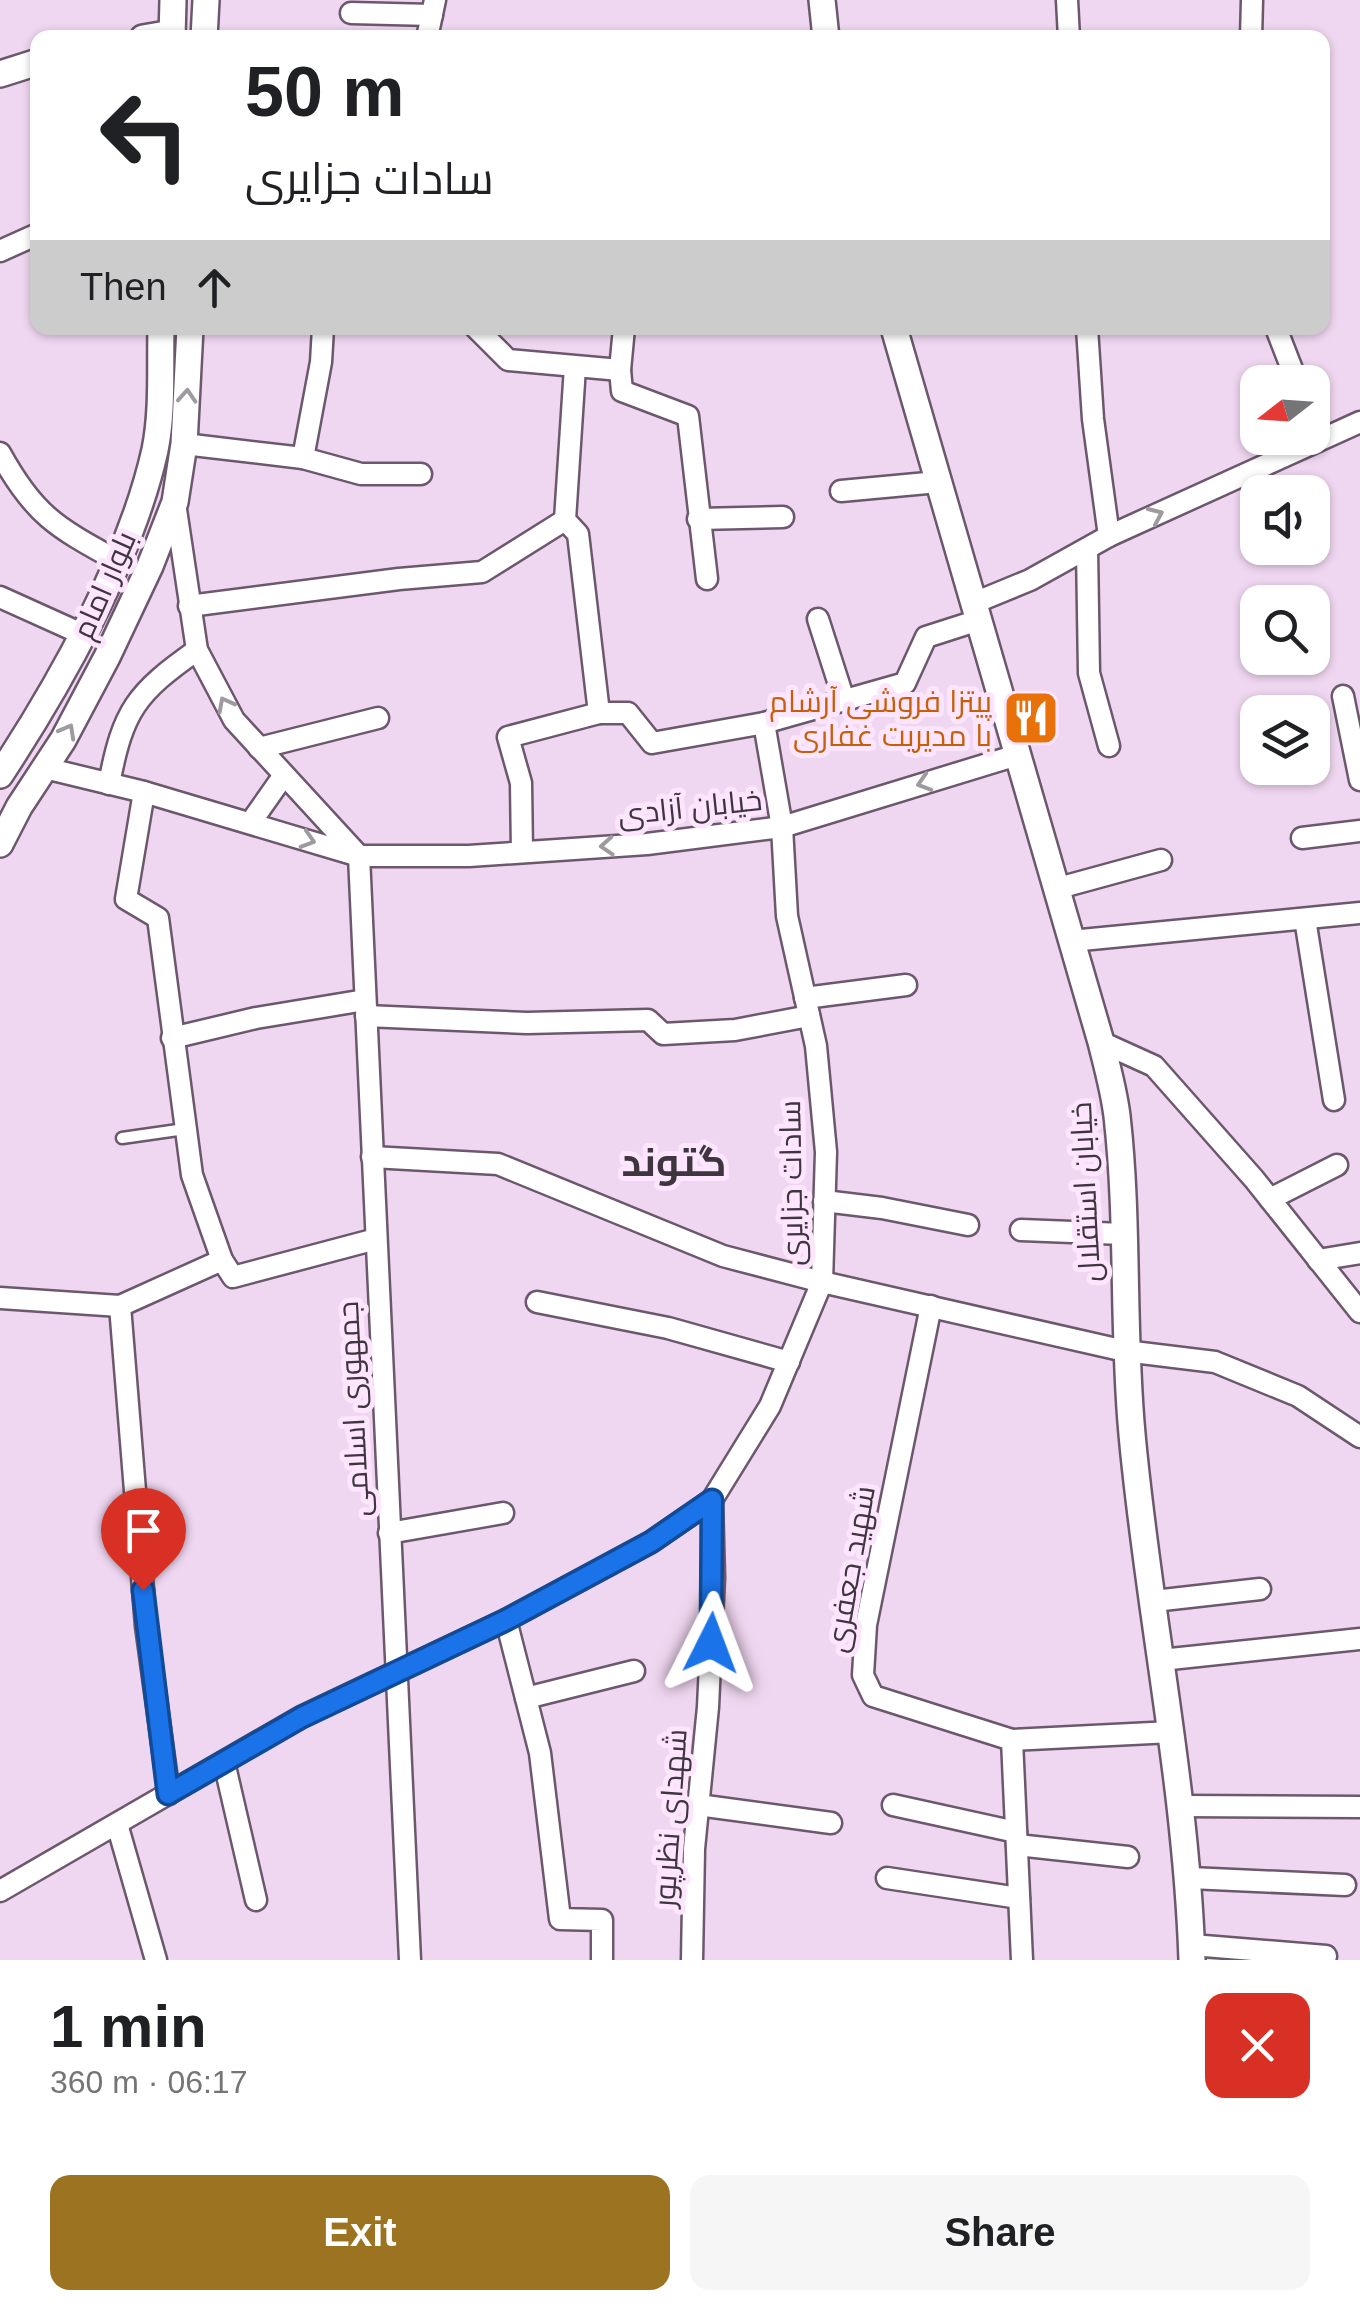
<!DOCTYPE html>
<html lang="en">
<head>
<meta charset="utf-8">
<style>
	:root { --surface:#fff; --page:#f6f6f6; --text:#202124; --muted:#757577; --accent:#9c7421 }
	body { margin:0; font-family:Arial,Cairo,sans-serif; background:var(--page); color:var(--text); height:100vh; display:flex; flex-direction:column; font-size:38px; white-space:nowrap }
	* { box-sizing:border-box; margin:0 }
	p { font-size:32px; color:var(--muted) }
	.icon { flex:none; width:55px; height:55px; fill:none; stroke:currentColor; stroke-width:2; stroke-linecap:round; stroke-linejoin:round }
	.map { position:relative; height:1960px; overflow:hidden }
	.side { display:flex; flex-direction:column; background:var(--surface); flex:1 }
	.side>* { flex:none }
	.banner { position:absolute; left:30px; top:30px; width:1300px; height:305px; border-radius:20px; box-shadow:0 2px 8px #0004; background:#fff; color:var(--text); overflow:hidden }
	.needle { width:65px; rotate:253deg }
	.controls { position:absolute; left:1240px; top:365px; display:grid; gap:20px }
	.controls a { display:grid; place-items:center; width:90px; height:90px; border-radius:20px; background:var(--surface); box-shadow:0 2px 8px #0004; font-size:50px }
	.pin { position:absolute; display:grid; place-items:center; width:85px; height:85px; color:#fff; margin:-102px -42px; border-radius:50% 50% 50% 0; rotate:-45deg; box-shadow:0 0 10px #0007 }
	.pin .icon { rotate:45deg }
	.me { position:absolute; width:110px; margin:-55px; rotate:3deg; stroke-linejoin:round; filter:drop-shadow(0 0 8px #0008) }
	.turn { display:flex; align-items:center; gap:35px; height:210px; padding:0 50px; font-size:45px }
	.turn .icon { width:130px; height:130px; stroke-width:2.5 }
	.turn b { display:block; font-size:70px; line-height:85px }
	.then { display:flex; align-items:center; height:95px; padding:0 50px; background:#0003; gap:20px; font-size:38px }
	.round { display:grid; place-items:center; flex:none; width:105px; height:105px; border-radius:20px; background:var(--page) }
	.head { display:flex; align-items:center; justify-content:space-between; height:170px; padding:0 50px }
	h1 { font-size:60px; font-weight:600; line-height:75px }
	.primary-button { display:flex; gap:20px; margin-top:auto; padding:20px 50px }
	.primary-button a { flex:1; height:115px; border-radius:20px; background:var(--accent); color:#fff; font-size:40px; font-weight:600; line-height:115px; text-align:center }
	.primary-button a+a { background:var(--page); color:var(--text) }
	.map>svg:first-child { display:block }
</style>
</head>
<body>
<div class="map">
<svg width="1360" height="1960" viewBox="0 0 1360 1960">
	<rect width="100%" height="100%" fill="#f0d7f1"/>
	<g fill="none" stroke-linecap="round" stroke-linejoin="round">
		<g stroke="#6c586d" stroke-width="15">
			<path id="service" d="M122,1138L185,1129"/>
		</g>
		<g stroke="#6c586d" stroke-width="25">
			<g id="minor">
				<path d="M1067,0L1069,38"/>
				<path d="M351,13L432,15"/>
				<path d="M427,38L435,0"/>
				<path d="M1251,38L1252,0"/>
				<path d="M0,251L38,234"/>
				<path d="M476,328L508,360L620,370L624,328"/>
				<path d="M1087,328L1093,419L1109,536"/>
				<path d="M1276,328L1297,382"/>
				<path d="M575,367L565,520L578,534L599,713"/>
				<path d="M620,370L622,391L688,416L707,579"/>
				<path d="M184,444L303,458L321,362L323,328"/>
				<path d="M0,453C34,515 56,527 116,560"/>
				<path d="M303,458L361,474H421"/>
				<path d="M841,491L938,482"/>
				<path d="M175,503L197,650L234,720L359,856L410,1960"/>
				<path d="M698,519L783,517"/>
				<path d="M1087,549L1089,673L1109,746"/>
				<path d="M0,597L82,634"/>
				<path d="M974,603L1030,580L1109,536L1360,422"/>
				<path d="M189,606L399,579L482,572L565,520"/>
				<path d="M818,619L844,700"/>
				<path d="M1343,696L1360,780"/>
				<path d="M764,723L905,683L926,637L979,620"/>
				<path d="M259,748L378,718"/>
				<path d="M45,768L144,792L359,856H469L647,844L782,827L1017,755"/>
				<path d="M109,784C123,710 136,693 197,650"/>
				<path d="M144,792L126,899L158,918L192,1175L222,1260"/>
				<path d="M251,822L284,775"/>
				<path d="M1302,838L1360,831"/>
				<path d="M1055,889L1161,860"/>
				<path d="M1305,919L1334,1100"/>
				<path d="M1071,941L1360,913"/>
				<path d="M805,998L906,985"/>
				<path d="M366,1016L527,1023L648,1020L663,1034L735,1030L809,1016"/>
				<path d="M172,1038L256,1018L365,1000"/>
				<path d="M1101,1042L1154,1066L1254,1179L1360,1312"/>
				<path d="M372,1157L498,1164L723,1256L822,1282L1125,1351L1215,1362L1298,1396L1360,1437"/>
				<path d="M1270,1199L1337,1165"/>
				<path d="M824,1201L882,1208L968,1225"/>
				<path d="M1021,1230L1123,1234"/>
				<path d="M1318,1260L1360,1253"/>
				<path d="M0,1298L120,1306L222,1260L233,1277L376,1239"/>
				<path d="M537,1302L668,1328L789,1362"/>
				<path d="M120,1306L146,1626L169,1794"/>
				<path d="M931,1306L866,1625L863,1675L873,1696L1012,1740L1172,1732"/>
				<path d="M389,1533L503,1513"/>
				<path d="M1154,1601L1260,1589"/>
				<path d="M506,1620L540,1753L560,1919L602,1920V1960"/>
				<path d="M1161,1660L1360,1639"/>
				<path d="M526,1698L634,1671"/>
				<path d="M1012,1740L1022,1960"/>
				<path d="M224,1762L256,1900"/>
				<path d="M698,1805L831,1823"/>
				<path d="M893,1805L1016,1832"/>
				<path d="M1182,1806L1360,1807"/>
				<path d="M117,1824L156,1960"/>
				<path d="M1017,1845L1128,1857"/>
				<path d="M887,1878L1019,1898"/>
				<path d="M1190,1878L1345,1885"/>
				<path d="M0,1891L301,1717L506,1620L651,1542L712,1500L770,1406L822,1282L826,1152L816,1046L787,916L782,827L764,723L652,743L628,713H599L508,737L521,783L522,852"/>
				<path d="M1192,1945L1326,1956"/>
				<path d="M692,1960L694,1849L708,1707L714,1578L712,1500"/>
			</g>
		</g>
		<g stroke="#6c586d" stroke-width="30">
			<g id="tertiary">
				<path d="M822,0L826,38"/>
				<path d="M143,38L172,33"/>
				<path d="M172,38L173,0"/>
				<path d="M204,38L206,0"/>
				<path d="M0,74L38,62"/>
				<path d="M894,328L1101,1042C1107,1066 1114,1091 1117,1116C1129,1221 1122,1328 1132,1434C1148,1610 1186,1781 1192,1960"/>
				<path d="M0,775C60,684 131,558 155,450C163,411 160,367 161,328"/>
				<path d="M0,844L19,807L63,740L107,657L150,566L175,502L184,444L190,328"/>
			</g>
		</g>
		<use href="#service" stroke="#fff" stroke-width="10"/>
		<use href="#minor" stroke="#fff" stroke-width="20"/>
		<use href="#tertiary" stroke="#fff" stroke-width="25"/>
	</g>
	<defs><path id="oneway-chevron" d="M-2-3.5L2.5 0L-2 3.5" fill="none" stroke-width="1.6" stroke-linecap="round" stroke-linejoin="round" transform="scale(2.5)"/></defs>
	<g stroke="#9e9a9f">
		<use href="#oneway-chevron" transform="translate(187 396) rotate(-86)"/>
		<use href="#oneway-chevron" transform="translate(1156 515) rotate(-24)"/>
		<use href="#oneway-chevron" transform="translate(225 704) rotate(-118)"/>
		<use href="#oneway-chevron" transform="translate(68 731) rotate(-61)"/>
		<use href="#oneway-chevron" transform="translate(924 783) rotate(163)"/>
		<use href="#oneway-chevron" transform="translate(308 840) rotate(17)"/>
		<use href="#oneway-chevron" transform="translate(607 846) rotate(176)"/>
	</g>
	<g fill="none" stroke-linecap="round" stroke-linejoin="round">
		<g stroke="#114b97" stroke-width="25">
			<path id="route" d="M143,1590L168,1794L302,1717L506,1620L651,1542L712,1500L711,1643"/>
		</g>
		<use href="#route" stroke="#1a73e8" stroke-width="18"/>
	</g>
	<defs>
		<g id="restaurant-square" transform="scale(2.875)"><rect x="-9" y="-9" width="18" height="18" rx="4" fill="#e8710a" stroke="#fde5fe"/><path d="M-5-6h1v4h1v-4h1v4h1v-4h1v5L-1.5 .5V6h-2V.5L-5-1ZM5-6V6H3V1.5H1.5Q1.5-4 5-6Z" fill="#fff"/></g>
	</defs>
	<g fill-rule="evenodd">
		<use href="#restaurant-square" x="1031" y="718"/>
	</g>
	<g text-anchor="middle" dominant-baseline="central" stroke-width="10" stroke-linejoin="round" paint-order="stroke">
		<g font-size="30" fill="#3e353f" stroke="#fde5fe">
			<text transform="translate(104 585) rotate(-66)">بلوار امام</text>
			<text transform="translate(690 807) rotate(-6)">خیابان آزادی</text>
			<text transform="translate(791 1183) rotate(-91)">سادات جزایری</text>
			<text transform="translate(1085 1192) rotate(-93)">خیابان استقلال</text>
			<text transform="translate(353 1409) rotate(-93)">جمهوری اسلامی</text>
			<text transform="translate(850 1569) rotate(-80)">شهید جعفری</text>
			<text transform="translate(670 1818) rotate(-86)">شهدای نظرپور</text>
		</g>
		<g font-size="30" fill="#c56008" stroke="#fde5fe" text-anchor="end">
			<text x="992" y="701">پیتزا فروشی آرشام<tspan x="992" dy="34">با مدیریت غفاری</tspan></text>
		</g>
		<g font-size="40" font-weight="bold" fill="#3e353f" stroke="#fde5fe">
			<text x="674" y="1162">گتوند</text>
		</g>
	</g>
</svg>
<div class="controls">
<a><svg class="needle" viewBox="-14 -14 28 28"><path d="M0-13l5 13h-10z" fill="#e53935"/><path d="M0 13l5-13h-10z" fill="#757577"/></svg></a>
<a><svg class="icon" aria-label="sound" viewBox="0 0 24 24"><path d="M4 9h4l5-4v14l-5-4H4zM17 9q2 3 0 6"/></svg></a>
<a><svg class="icon" aria-label="search" viewBox="0 0 24 24"><circle cx="10" cy="10" r="6"/><path d="M15 15l6 6"/></svg></a>
<a><svg class="icon" aria-label="layers" viewBox="0 0 24 24"><path d="M12 4l9 5-9 5-9-5zM3 14l9 5 9-5"/></svg></a>
</div>
<div class="pin" style="left:143px;top:1590px;background:#d93025"><svg class="icon" aria-label="arrive" viewBox="0 0 24 24"><path d="M6 21V4h12l-3 4 3 4H6"/></svg></div>
<svg class="me" style="left:711px;top:1643px" viewBox="-20 -20 40 40"><path d="M0-17L14 15 0 8-14 15z" fill="#1a73e8" stroke="#fff" stroke-width="4"/></svg>
<div class="banner">
<div class="turn"><svg class="icon" aria-label="left" viewBox="0 0 24 24"><path d="M17 20v-9H6M10 6l-5 5 5 5"/></svg><div><b>50 m</b>سادات جزایری</div></div>
<div class="then">Then<svg class="icon" aria-label="ahead" viewBox="0 0 24 24"><path d="M12 20V5M6 11l6-6 6 6"/></svg></div>
</div>
</div>
<section class="side">
<div class="head"><div><h1>1 min</h1><p>360 m · 06:17</p></div><a class="round" style="background:#d93025;color:#fff"><svg class="icon" aria-label="close" viewBox="0 0 24 24"><path d="M6 6l12 12M18 6L6 18"/></svg></a></div>
<div class="primary-button"><a>Exit</a><a>Share</a></div>
</section>
</body>
</html>
